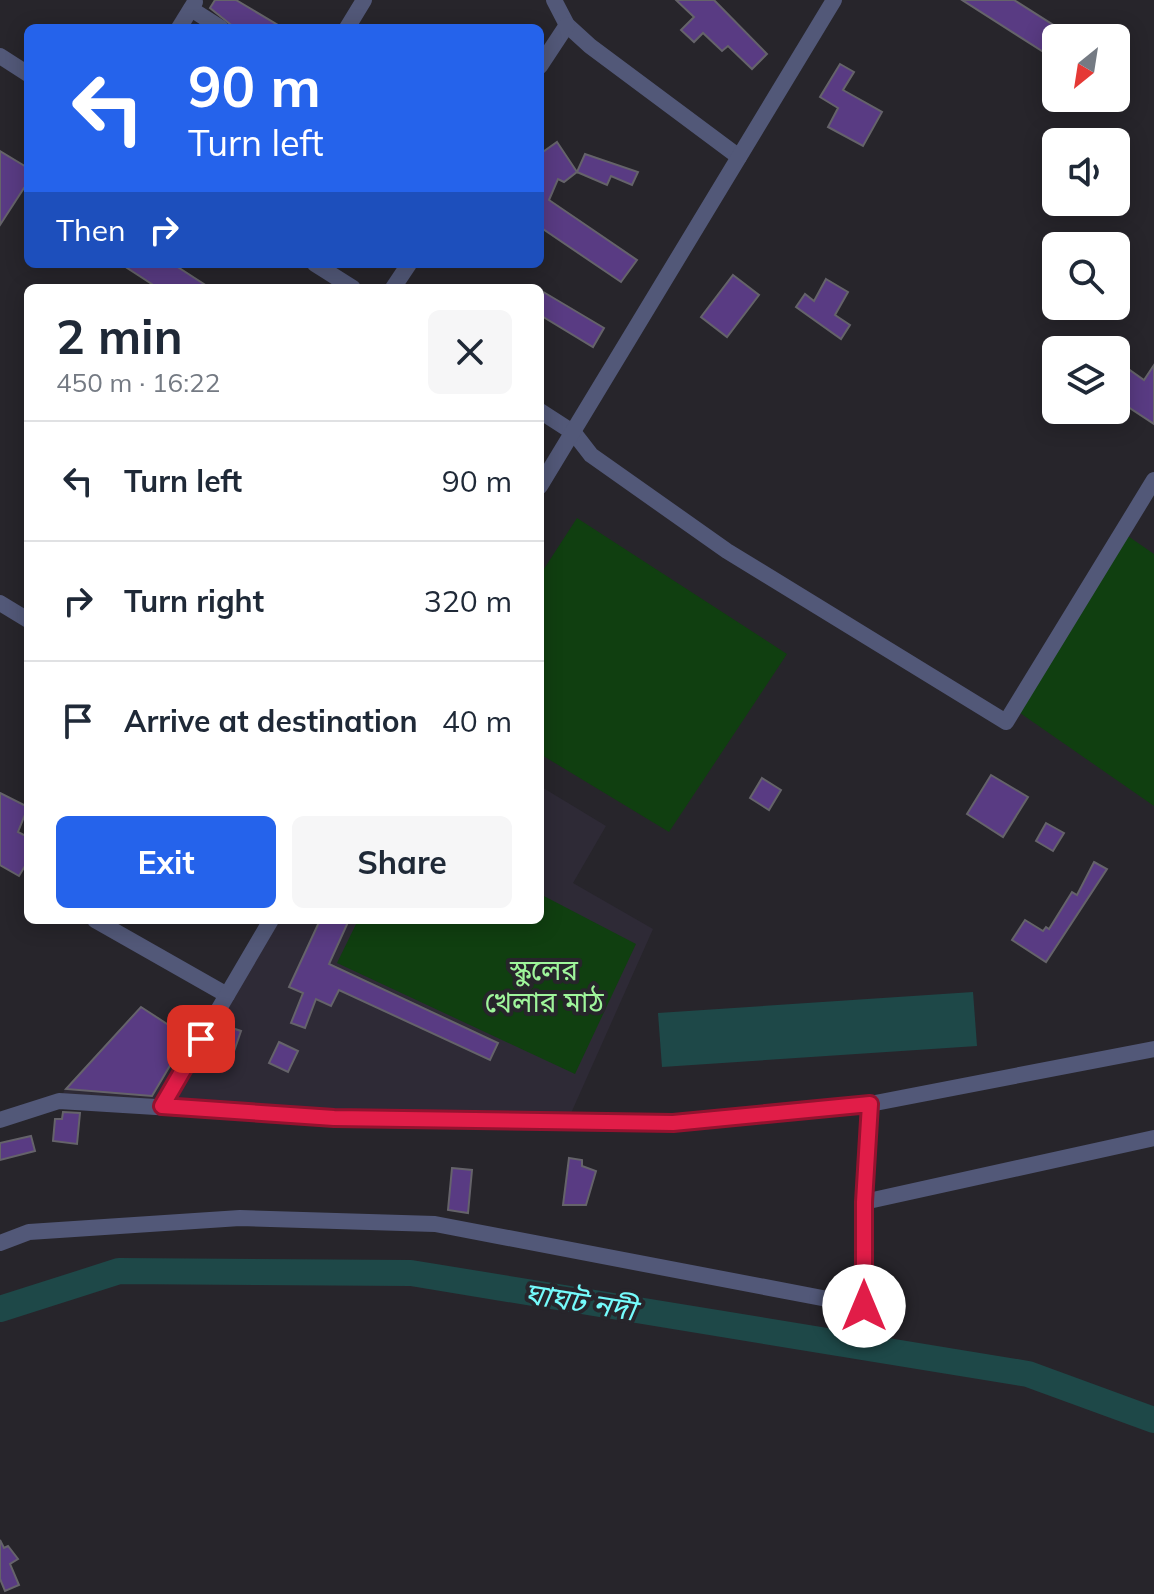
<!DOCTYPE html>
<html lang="en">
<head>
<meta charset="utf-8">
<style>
	:root { --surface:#fff; --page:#f6f6f7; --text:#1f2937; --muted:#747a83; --line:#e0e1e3; --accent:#2563eb }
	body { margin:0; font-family:Mulish,"Noto Sans Bengali",sans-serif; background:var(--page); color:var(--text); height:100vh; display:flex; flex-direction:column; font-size:30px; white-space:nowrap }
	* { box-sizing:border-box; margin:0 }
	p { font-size:26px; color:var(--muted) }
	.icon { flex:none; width:44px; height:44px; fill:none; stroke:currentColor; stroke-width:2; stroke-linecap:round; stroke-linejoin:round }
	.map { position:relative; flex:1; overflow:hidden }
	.details { position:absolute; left:24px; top:284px; width:520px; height:640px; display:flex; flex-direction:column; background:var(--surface); border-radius:12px; box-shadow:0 4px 20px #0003 }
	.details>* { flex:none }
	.hud { position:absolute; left:24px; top:24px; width:520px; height:244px; border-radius:12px; box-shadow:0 4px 20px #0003; background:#2563eb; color:#fff; overflow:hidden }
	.needle { width:52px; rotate:210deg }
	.buttons { position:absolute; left:1042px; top:24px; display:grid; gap:16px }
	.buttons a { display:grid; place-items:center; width:88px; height:88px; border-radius:12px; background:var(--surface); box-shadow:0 4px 20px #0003; font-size:40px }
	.pin { position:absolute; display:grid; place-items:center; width:68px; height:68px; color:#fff; margin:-34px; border-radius:16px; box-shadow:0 4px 12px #0006 }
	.me { position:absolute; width:88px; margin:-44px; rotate:0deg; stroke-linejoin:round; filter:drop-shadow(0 0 6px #0008) }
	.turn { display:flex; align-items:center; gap:28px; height:168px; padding:0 32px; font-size:36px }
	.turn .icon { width:104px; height:104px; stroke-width:2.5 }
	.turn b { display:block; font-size:56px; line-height:68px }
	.then { display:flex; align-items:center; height:76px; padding:0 32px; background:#0003; gap:16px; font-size:30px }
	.round { display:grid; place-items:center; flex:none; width:84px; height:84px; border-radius:12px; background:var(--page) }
	.headline { display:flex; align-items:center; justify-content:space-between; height:136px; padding:0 32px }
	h1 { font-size:48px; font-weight:700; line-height:60px }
	.primary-button { display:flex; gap:16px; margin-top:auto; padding:16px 32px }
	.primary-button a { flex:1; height:92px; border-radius:12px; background:var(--accent); color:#fff; font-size:32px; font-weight:700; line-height:92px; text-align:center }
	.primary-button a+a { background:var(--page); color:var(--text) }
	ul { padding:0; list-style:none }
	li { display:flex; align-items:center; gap:24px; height:120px; padding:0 32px; border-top:2px solid var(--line) }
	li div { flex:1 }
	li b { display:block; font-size:30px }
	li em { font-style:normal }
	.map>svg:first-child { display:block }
</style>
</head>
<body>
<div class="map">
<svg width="1154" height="1594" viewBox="0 0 1154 1594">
	<rect width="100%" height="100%" fill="#27252b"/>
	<path fill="#2e2a36" d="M540,786L606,826L573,883L653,929L568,1120L60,1100L65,1089L140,1007L198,1043L271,920H540Z"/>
	<g fill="#103f10">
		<path d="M577,518L787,654L669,832L540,754V575Z"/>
		<path d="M1125,534L1154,554V806L1020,713Z"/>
		<path d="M540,894L636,944L575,1074L337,963L358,920H540Z"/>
	</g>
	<path fill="#1e4848" d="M973,992L977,1046L662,1067L658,1013Z"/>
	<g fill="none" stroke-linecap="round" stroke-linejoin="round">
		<path stroke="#1e4848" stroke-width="26" d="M0,1309L119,1271L411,1273L1028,1374L1154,1420"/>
	</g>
	<g fill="#593b83" stroke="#65636a" stroke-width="2">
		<path d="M215,0H236L283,28H235L210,8Z"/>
		<path d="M676,0H714L767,54L752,69L728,46L722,51L703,33L694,42L681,30L694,17Z"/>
		<path d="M962,0H1014L1074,38H1056V60Z"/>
		<path d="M840,64L854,72L843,90L882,112L863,146L828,127L838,108L820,97Z"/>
		<path d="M557,142L577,172L585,154L638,172L632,185L611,176L607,185L577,172L564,182L558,179L549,200L637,260L621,282L540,227V154Z"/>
		<path d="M0,151L28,168V190L24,188L0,225Z"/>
		<path d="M121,264H173L210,288H158Z"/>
		<path d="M733,275L759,295L727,337L701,317Z"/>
		<path d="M826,279L848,292L835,315L850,325L841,339L796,307L805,294L814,301Z"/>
		<path d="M540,290L604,328L593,347L540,315Z"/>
		<path d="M1154,365V424L1116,399V377L1124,366L1144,380Z"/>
		<path d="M991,775L1028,797L1003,837L967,814Z"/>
		<path d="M762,778L781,790L769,810L750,798Z"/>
		<path d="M0,793L28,807L18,832L28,837V861L19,876L0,865Z"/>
		<path d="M1046,823L1064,833L1053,851L1036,841Z"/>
		<path d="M1094,862L1107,869L1046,962L1012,940L1025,920L1043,931L1046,927L1049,929L1072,892L1077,895Z"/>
		<path d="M320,920H349L329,964L498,1043L490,1060L339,990L331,1006L316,999L305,1028L291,1023L303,993L289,987Z"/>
		<path d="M141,1007L187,1037L152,1096L66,1089Z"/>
		<path d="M226,1026L241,1031L232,1057L217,1052Z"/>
		<path d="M279,1042L298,1051L288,1072L269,1063Z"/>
		<path d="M63,1112L80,1113L77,1144L53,1141L55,1119H62Z"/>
		<path d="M31,1136L35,1151L0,1160V1143Z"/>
		<path d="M569,1158L582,1160V1166L596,1171L586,1205H563Z"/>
		<path d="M452,1168L472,1170L468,1213L448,1210Z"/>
		<path d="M0,1540L4,1548L8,1546L18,1559L10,1564L19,1585L5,1591L0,1579Z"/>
	</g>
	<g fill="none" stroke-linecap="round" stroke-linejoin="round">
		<g stroke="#525878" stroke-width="16">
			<path d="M554,0L567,25L590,46L739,157"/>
			<path d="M191,9L221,28"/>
			<path d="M179,28L195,2"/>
			<path d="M347,28L364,0"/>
			<path d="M0,56L28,74"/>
			<path d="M540,66L567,25"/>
			<path d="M315,264L353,288"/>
			<path d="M393,288L409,264"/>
			<path d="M540,411L574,433L591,455L727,551L1006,722L1154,480"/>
			<path d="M540,486L834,0"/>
			<path d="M0,603L28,620"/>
			<path d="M95,920L227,995"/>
			<path d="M162,1106L271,920"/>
			<path d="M0,1120L59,1101L334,1118L673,1123L870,1104L1154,1049"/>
			<path d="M864,1202L870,1104"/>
			<path d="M0,1243L29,1232L240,1218L435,1224L864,1306V1202L1154,1138"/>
		</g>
	</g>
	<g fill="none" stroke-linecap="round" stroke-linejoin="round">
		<g stroke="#92132f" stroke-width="20">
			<path id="route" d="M201,1039L162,1106L334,1118L673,1123L870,1104L864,1202V1306"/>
		</g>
		<use href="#route" stroke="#e11d48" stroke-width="14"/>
	</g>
	<g text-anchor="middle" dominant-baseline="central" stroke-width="8" stroke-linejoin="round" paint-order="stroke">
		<g font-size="28" fill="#9ff59b" stroke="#27252b">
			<text x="544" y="969">স্কুলের<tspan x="544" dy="32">খেলার মাঠ</tspan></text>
		</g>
		<g font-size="30" font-style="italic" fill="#75fbfc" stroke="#27252b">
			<text transform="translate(580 1301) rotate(9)">ঘাঘট নদী</text>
		</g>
	</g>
</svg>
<div class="buttons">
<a><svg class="needle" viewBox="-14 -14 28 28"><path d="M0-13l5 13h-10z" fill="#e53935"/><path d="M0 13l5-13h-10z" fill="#747a83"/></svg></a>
<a><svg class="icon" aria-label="sound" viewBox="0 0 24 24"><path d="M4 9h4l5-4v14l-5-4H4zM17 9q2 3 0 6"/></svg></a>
<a><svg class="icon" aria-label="search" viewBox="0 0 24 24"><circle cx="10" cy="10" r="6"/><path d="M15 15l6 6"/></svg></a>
<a><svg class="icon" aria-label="layers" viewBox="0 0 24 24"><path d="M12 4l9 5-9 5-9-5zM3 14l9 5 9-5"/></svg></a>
</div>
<div class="pin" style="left:201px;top:1039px;background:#d93025"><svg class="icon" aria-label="arrive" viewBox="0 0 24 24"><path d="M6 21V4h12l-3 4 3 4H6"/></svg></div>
<svg class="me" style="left:864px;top:1306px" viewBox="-20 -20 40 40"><circle r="19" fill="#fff"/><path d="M0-13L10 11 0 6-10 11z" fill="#e11d48"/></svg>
<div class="hud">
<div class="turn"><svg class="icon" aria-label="left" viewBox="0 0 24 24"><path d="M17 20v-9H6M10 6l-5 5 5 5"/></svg><div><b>90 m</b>Turn left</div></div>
<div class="then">Then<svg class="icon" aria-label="right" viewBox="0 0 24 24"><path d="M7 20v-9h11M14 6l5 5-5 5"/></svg></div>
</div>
<section class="details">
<div class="headline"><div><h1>2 min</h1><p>450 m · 16:22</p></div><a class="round"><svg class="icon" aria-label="close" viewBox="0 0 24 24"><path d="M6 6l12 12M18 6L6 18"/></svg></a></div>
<ul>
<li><svg class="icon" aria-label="left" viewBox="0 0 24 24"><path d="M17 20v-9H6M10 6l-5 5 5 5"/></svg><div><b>Turn left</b></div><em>90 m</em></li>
<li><svg class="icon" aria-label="right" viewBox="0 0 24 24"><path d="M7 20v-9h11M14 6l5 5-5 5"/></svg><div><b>Turn right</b></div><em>320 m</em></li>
<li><svg class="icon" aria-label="arrive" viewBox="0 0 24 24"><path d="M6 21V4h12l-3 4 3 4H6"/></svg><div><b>Arrive at destination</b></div><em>40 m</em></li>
</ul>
<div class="primary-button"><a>Exit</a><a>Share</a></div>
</section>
</div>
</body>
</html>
